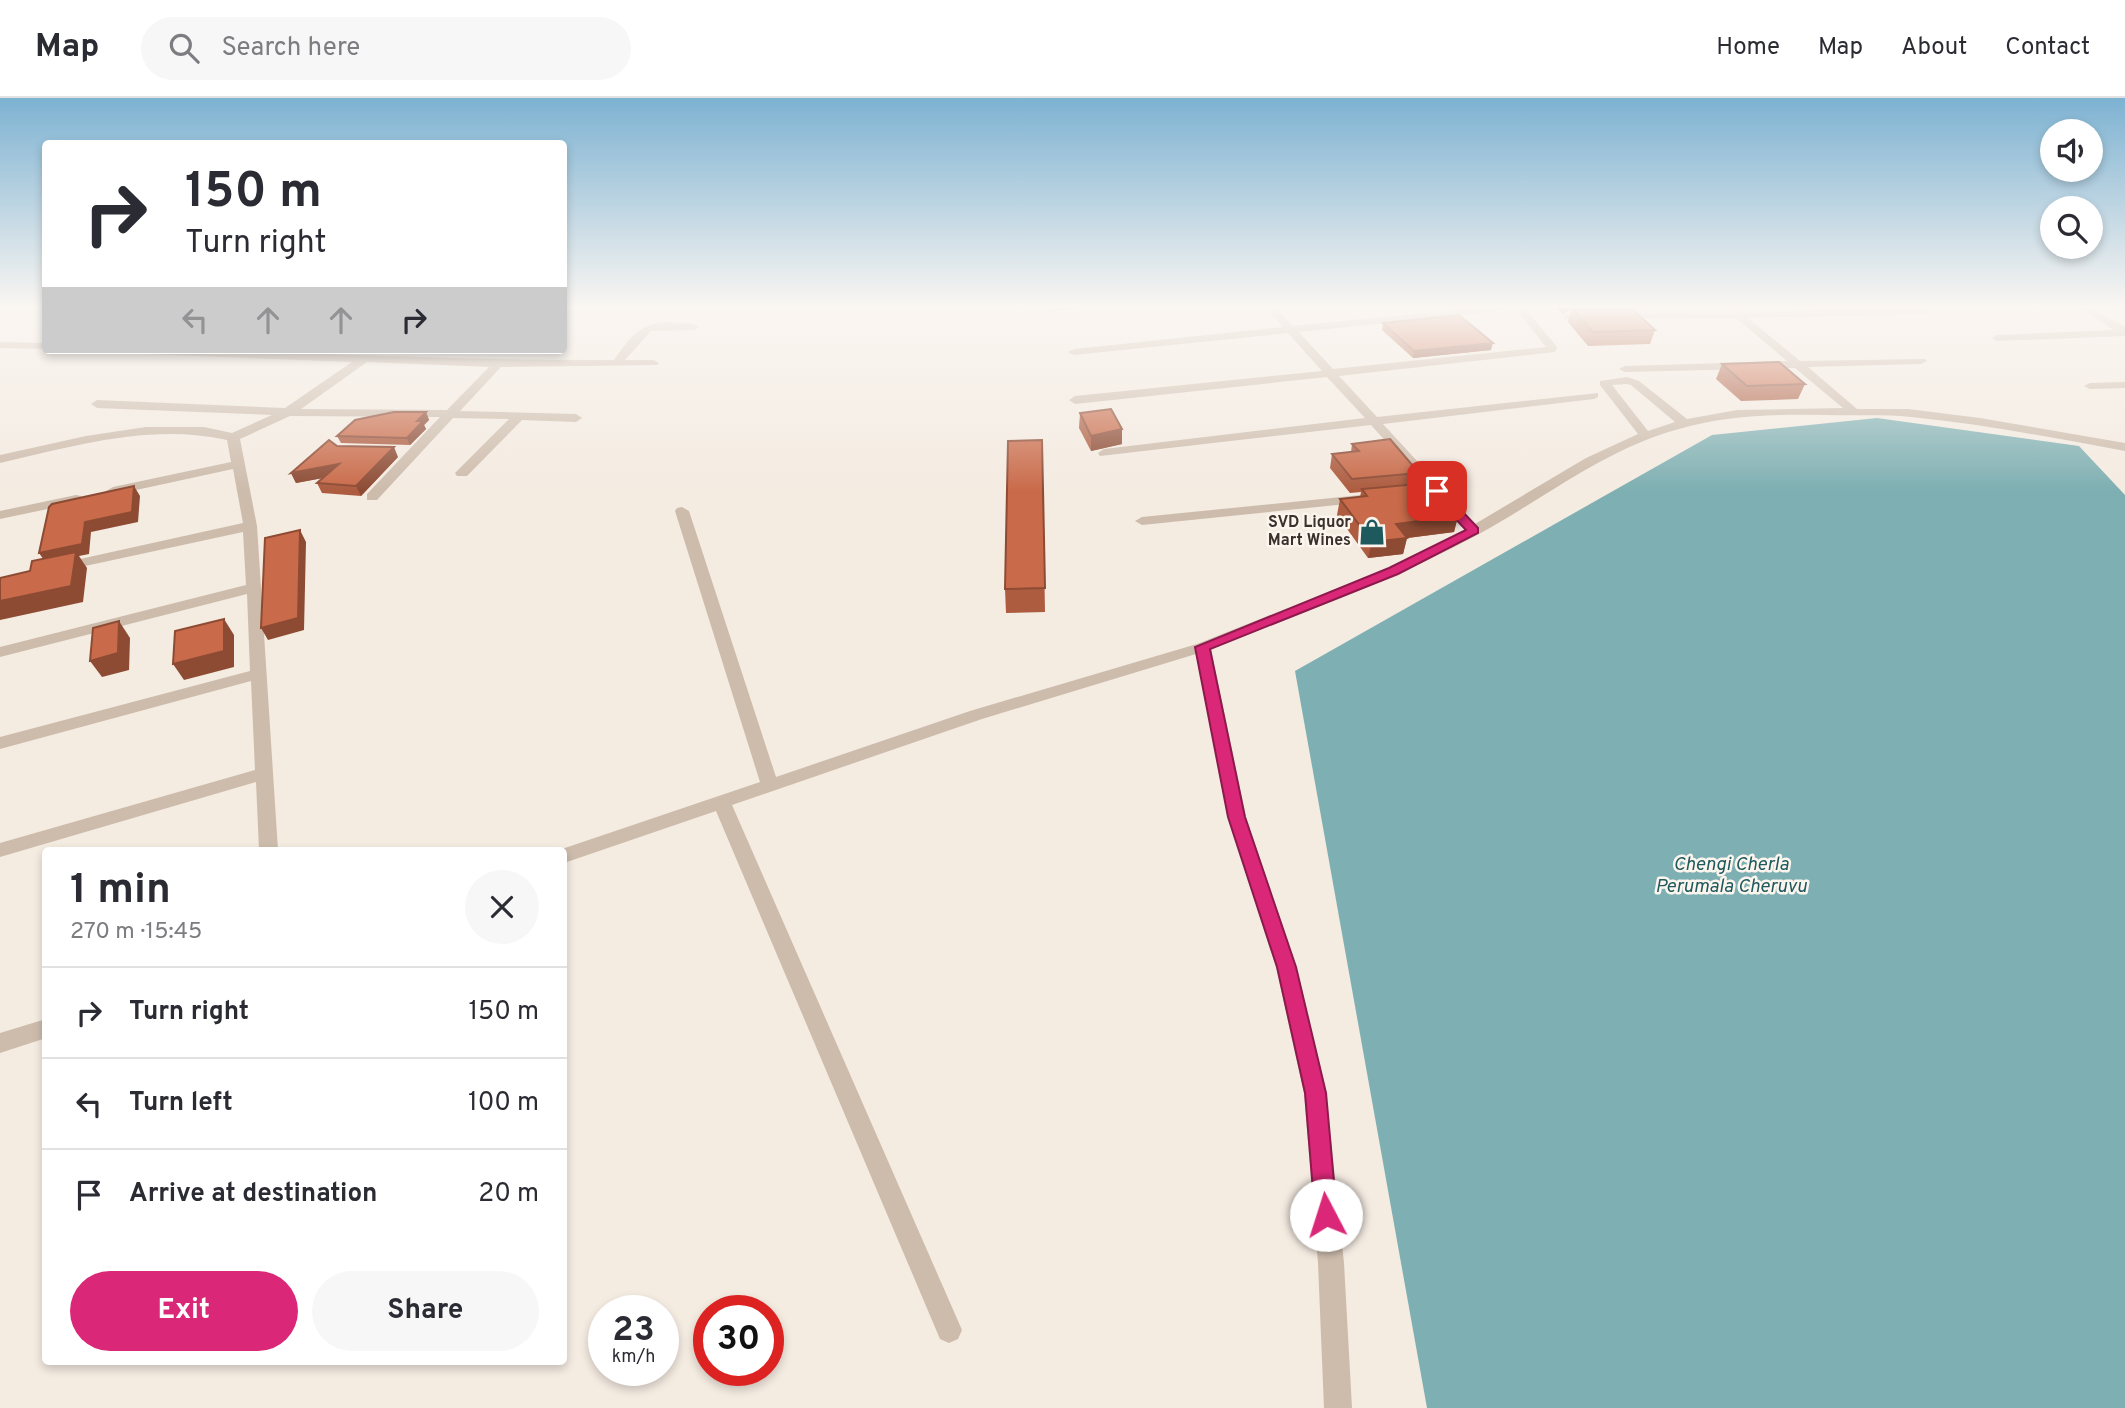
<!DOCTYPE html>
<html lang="en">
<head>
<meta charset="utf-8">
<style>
	:root { --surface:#fff; --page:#f7f7f7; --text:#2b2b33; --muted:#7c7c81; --line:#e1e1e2; --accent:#db2777 }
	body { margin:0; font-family:Overpass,sans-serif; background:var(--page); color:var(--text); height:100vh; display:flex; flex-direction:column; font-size:26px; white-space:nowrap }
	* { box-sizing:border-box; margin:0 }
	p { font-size:23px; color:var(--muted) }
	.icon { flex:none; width:38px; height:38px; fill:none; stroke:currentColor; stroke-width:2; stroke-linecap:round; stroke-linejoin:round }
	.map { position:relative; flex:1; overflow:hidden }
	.drawer { position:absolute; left:42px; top:749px; width:525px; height:518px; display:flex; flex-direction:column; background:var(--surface); border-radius:7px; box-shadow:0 4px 10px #0003 }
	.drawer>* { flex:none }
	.banner { position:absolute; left:42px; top:42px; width:525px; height:214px; border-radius:7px; box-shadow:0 4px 10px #0003; background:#fff; color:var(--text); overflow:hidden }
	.fabs { position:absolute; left:2040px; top:21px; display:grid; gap:14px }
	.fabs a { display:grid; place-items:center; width:63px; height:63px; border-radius:50%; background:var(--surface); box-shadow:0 4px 10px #0003; font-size:35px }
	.speed { position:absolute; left:588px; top:1197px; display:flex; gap:14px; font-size:35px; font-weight:700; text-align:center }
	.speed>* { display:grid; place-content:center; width:91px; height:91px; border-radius:50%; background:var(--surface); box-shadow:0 4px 10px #0003; line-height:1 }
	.speed small { font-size:18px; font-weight:400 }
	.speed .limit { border:10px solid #d22; background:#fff; color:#111 }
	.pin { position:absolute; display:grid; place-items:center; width:60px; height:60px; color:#fff; margin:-30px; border-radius:14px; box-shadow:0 4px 10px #0006 }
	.me { position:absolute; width:77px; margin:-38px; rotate:355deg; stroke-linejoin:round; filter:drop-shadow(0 0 5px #0008) }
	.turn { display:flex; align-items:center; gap:24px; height:147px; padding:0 28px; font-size:32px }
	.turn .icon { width:91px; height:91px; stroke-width:2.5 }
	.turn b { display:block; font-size:49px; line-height:60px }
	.lanes { display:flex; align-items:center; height:66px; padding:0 28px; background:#0003; justify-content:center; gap:35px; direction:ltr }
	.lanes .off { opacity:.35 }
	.round { display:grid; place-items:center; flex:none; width:74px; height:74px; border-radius:37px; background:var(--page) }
	.head { display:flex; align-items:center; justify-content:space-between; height:119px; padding:0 28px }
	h1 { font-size:42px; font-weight:700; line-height:52px }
	.button { display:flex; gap:14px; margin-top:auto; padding:14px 28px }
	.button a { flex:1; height:80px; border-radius:42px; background:var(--accent); color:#fff; font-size:28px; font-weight:700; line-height:80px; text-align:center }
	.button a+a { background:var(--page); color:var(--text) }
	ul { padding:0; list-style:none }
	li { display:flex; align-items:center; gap:21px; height:91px; padding:0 28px; border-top:2px solid var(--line) }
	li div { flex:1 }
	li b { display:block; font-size:26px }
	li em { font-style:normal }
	header { display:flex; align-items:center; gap:42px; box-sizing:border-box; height:98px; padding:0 35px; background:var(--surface); border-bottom:2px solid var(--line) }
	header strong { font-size:33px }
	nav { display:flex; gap:38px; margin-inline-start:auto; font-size:24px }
	.search { width:490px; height:63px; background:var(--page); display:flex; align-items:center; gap:18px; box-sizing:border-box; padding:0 24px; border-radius:38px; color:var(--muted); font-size:26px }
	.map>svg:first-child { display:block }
</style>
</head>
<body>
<header>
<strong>Map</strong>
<div class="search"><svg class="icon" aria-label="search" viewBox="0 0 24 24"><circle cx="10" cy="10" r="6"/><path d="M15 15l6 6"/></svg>Search here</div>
<nav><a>Home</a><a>Map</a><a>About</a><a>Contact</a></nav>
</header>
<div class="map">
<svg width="2125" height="1310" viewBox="0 0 2125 1310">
	<rect width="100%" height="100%" fill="#f4ebe1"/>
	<path fill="#7eafb2" d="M1877,320L2079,348L2125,397V1310H1427L1295,573L1712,337Z"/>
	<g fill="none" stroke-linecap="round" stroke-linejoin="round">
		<g fill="#cdbcac" fill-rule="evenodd">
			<path d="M1045,210H1076L1048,215L1043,212Z"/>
			<path d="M1266,210H1276L1293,228L1474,210H1505L1500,213L1299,234L1333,271L1546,249L1515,210H1525L1557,249L1555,254L1339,278L1377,319L1598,295V299L1594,301L1383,326L1475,426L1586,360L1638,336L1600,287V283L1627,279L1639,283L1687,321L1737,312L1843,310L1795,270L1625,274L1619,271L1625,268L1787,263L1736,220L1564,221L1563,219L1568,216L1730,214L1735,211L1741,213L1925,211L1930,214L1929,216L1748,220L1800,263L1925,261L1927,263L1921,266L1808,269L1857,311H1908L1980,320L2125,345V353C2054,340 1983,326 1911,319C1883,316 1854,318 1826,317C1777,316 1726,317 1679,331C1605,351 1545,400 1479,436C1393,483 1301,515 1211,551L1246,719L1296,869L1326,995L1344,1165L1352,1310H1324L1318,1165L1304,995L1276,869L1228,719L1196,556L982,621L732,707L962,1232L958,1241L949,1245L940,1241L716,713L564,765V752H559L760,684L675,413L677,410L682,409L689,413L776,679L970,613L1197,546L1389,470L1465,432L1371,327L1100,358L1098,355L1104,351L1365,320L1327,279L1075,306L1069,302L1075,298L1322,273L1288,235L1074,257L1068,254L1074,251L1283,229ZM1626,286L1631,287L1675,324L1648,333L1612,287Z"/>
			<path d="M2080,210H2092L2125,229V238L1997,243L1992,240L1997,237L2114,232Z"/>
			<path d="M665,224L694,226L699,229L694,232L651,233L625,262H653L659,265L657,267L501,269L460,313L576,316L582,320L576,324L522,322L467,378H457L455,375L509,321L453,320L377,402H367V396L440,319L290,318L240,341L257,428L278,752H259L256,684L0,759V745L255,672L251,583L0,651V639L250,573L247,496L0,559V549L246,487L243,434L62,473L55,469L62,465L243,425L233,371L113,397L106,393L113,389L231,364L227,342C150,325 75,348 0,365V357L86,338L146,329H204L232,335L272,317L97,310L91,306L97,302L285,310L352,264L121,255L115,252C283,252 446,263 614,262C628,242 639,226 665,224ZM367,264L489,269L447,312L301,311Z"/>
			<path d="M0,244L46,245V251L0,250Z"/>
			<path d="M2125,284V290L2090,291L2084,288L2090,285Z"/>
			<path d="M76,397L81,398V404L0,421V413Z"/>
			<path d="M1361,397L1366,398V404L1142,427L1135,423L1142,419Z"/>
			<path d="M46,921V940L0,955V935Z"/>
		</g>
	</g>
	<g fill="#ad5c40">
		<path d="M1557,210H1631L1655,232L1650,246L1588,248L1568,224L1571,213H1568L1562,216Z"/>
		<path d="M1383,225L1491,252L1413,260L1382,232Z"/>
		<path d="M1722,266L1805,286L1798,301L1741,303L1716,281Z"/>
		<path d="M426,314L429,322L424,327L426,331L410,347L341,345L337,338Z"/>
		<path d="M1080,315L1122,346L1091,353L1079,330Z"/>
		<path d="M1042,342L1045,514L1006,515L1005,491Z"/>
		<path d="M1352,346L1419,375L1416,386L1458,418L1454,434L1407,440L1403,456L1368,460L1337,417L1340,401L1360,399L1361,394L1350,395L1330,370L1332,356L1351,354Z"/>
		<path d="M398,359L361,398L322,395L317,385L323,380L296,385L291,375Z"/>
	</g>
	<g fill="#8d4b34">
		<path d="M1564,210H1569L1568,213L1562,216Z"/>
		<path d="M1493,245L1491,252L1413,260L1414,253Z"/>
		<path d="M426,314L429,322L424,327L426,331L410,347L407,340L417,323Z"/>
		<path d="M1122,331V346L1091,353V338Z"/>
		<path d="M394,349L398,359L361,398L356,388Z"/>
		<path d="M339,366L344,376L296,385L291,375Z"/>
		<path d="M134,388L140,398L138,424L91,434L89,456L79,458L87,470L83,504L0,522V503L46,465L39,455Z"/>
		<path d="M1458,418L1454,434L1392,442L1396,426Z"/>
		<path d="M300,432L306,444L304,532L268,542L261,530Z"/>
		<path d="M1407,440L1403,456L1368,460L1372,444Z"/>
		<path d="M224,521L234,537V569L184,582L173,566Z"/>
		<path d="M119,523L130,540L129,572L102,579L90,563Z"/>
	</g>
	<g fill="#c96b4a" stroke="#8d4b34" stroke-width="2">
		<path d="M1572,210H1631L1655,232L1593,234Z"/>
		<path d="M1459,217L1493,245L1414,253L1383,225Z"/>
		<path d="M1779,264L1805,286L1747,288L1722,266Z"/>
		<path d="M1111,311L1122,331L1091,338L1080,315Z"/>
		<path d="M394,314H426L417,323H423L407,340L337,338L355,322Z"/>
		<path d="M1390,341L1419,375L1352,381L1332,356L1359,353L1352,346Z"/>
		<path d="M329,342L337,348L394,349L356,388L317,385L339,366L291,375Z"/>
		<path d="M1042,342L1045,490L1005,491L1008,343Z"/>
		<path d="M1429,385L1458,418L1396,426L1407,440L1372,444L1340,401L1367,398L1362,391Z"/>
		<path d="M134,388L132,414L85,424L82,446L39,455L49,409L52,406Z"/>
		<path d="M300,432L298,520L261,530L265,440Z"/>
		<path d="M76,454L71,488L0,503V480L30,473L32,463Z"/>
		<path d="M224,521V553L173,566L175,533Z"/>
		<path d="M119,523L118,555L90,563L93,530Z"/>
	</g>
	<linearGradient id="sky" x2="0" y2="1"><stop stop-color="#7db2d2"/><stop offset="0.53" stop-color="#faf6f2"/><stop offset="1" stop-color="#faf6f2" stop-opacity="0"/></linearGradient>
	<rect width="2125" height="393" fill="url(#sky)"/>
	<path fill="#db2777" stroke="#8e194d" stroke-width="2" d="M1432,391H1441L1478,430V435L1398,476L1210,551L1245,719L1296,869L1326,995L1337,1117L1334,1125L1326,1128L1318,1125L1315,1117L1305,995L1277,869L1228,719L1195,549L1389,470L1466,432L1432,396Z"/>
	<defs>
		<g id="shop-bare" transform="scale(2.1)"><path d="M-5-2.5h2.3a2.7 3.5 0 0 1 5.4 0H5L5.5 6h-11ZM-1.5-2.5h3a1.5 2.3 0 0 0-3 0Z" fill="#1e595e" stroke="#fbf5ee" stroke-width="2.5" paint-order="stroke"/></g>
	</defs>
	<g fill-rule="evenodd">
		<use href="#shop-bare" x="1372" y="434"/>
	</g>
	<g text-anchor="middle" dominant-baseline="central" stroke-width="5" stroke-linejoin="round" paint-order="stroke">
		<g font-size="16" font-weight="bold" fill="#3b302b" stroke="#fbf5ee" text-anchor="end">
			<text x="1351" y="425">SVD Liquor<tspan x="1351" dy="18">Mart Wines</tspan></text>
		</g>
		<g font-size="19" font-style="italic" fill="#1e595e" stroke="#fbf5ee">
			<text x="1731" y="767">Chengi Cherla<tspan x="1731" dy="22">Perumala Cheruvu</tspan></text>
		</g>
	</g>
</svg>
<div class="fabs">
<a><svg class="icon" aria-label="sound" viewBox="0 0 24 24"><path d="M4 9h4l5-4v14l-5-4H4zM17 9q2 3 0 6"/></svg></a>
<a><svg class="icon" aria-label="search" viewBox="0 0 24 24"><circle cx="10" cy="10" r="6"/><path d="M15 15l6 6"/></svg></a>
</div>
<div class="speed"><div>23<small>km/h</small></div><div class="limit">30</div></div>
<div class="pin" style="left:1437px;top:393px;background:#d93025"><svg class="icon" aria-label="arrive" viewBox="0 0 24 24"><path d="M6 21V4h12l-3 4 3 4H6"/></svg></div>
<svg class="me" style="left:1326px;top:1117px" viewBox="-20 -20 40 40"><circle r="19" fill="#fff"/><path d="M0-13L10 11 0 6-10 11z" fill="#db2777"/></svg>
<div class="banner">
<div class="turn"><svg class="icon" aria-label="right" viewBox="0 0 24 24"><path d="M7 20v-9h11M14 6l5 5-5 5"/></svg><div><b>150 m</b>Turn right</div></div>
<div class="lanes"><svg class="icon off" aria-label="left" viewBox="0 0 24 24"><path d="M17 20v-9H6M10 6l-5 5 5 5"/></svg><svg class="icon off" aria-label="ahead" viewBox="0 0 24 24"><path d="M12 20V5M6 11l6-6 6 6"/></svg><svg class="icon off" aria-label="ahead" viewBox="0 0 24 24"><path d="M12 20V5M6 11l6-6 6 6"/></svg><svg class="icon" aria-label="right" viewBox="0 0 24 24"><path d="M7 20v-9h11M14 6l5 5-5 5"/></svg></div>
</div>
<section class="drawer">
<div class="head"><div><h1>1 min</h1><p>270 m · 15:45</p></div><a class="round"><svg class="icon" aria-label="close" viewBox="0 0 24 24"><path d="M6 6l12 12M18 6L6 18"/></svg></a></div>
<ul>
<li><svg class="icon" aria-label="right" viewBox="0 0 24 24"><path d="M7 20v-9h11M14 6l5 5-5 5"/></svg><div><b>Turn right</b></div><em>150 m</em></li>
<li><svg class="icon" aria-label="left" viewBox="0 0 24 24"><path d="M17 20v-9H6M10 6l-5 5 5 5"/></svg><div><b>Turn left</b></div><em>100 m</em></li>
<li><svg class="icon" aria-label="arrive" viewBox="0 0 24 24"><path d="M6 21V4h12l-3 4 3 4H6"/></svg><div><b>Arrive at destination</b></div><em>20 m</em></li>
</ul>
<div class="button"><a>Exit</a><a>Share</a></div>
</section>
</div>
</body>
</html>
